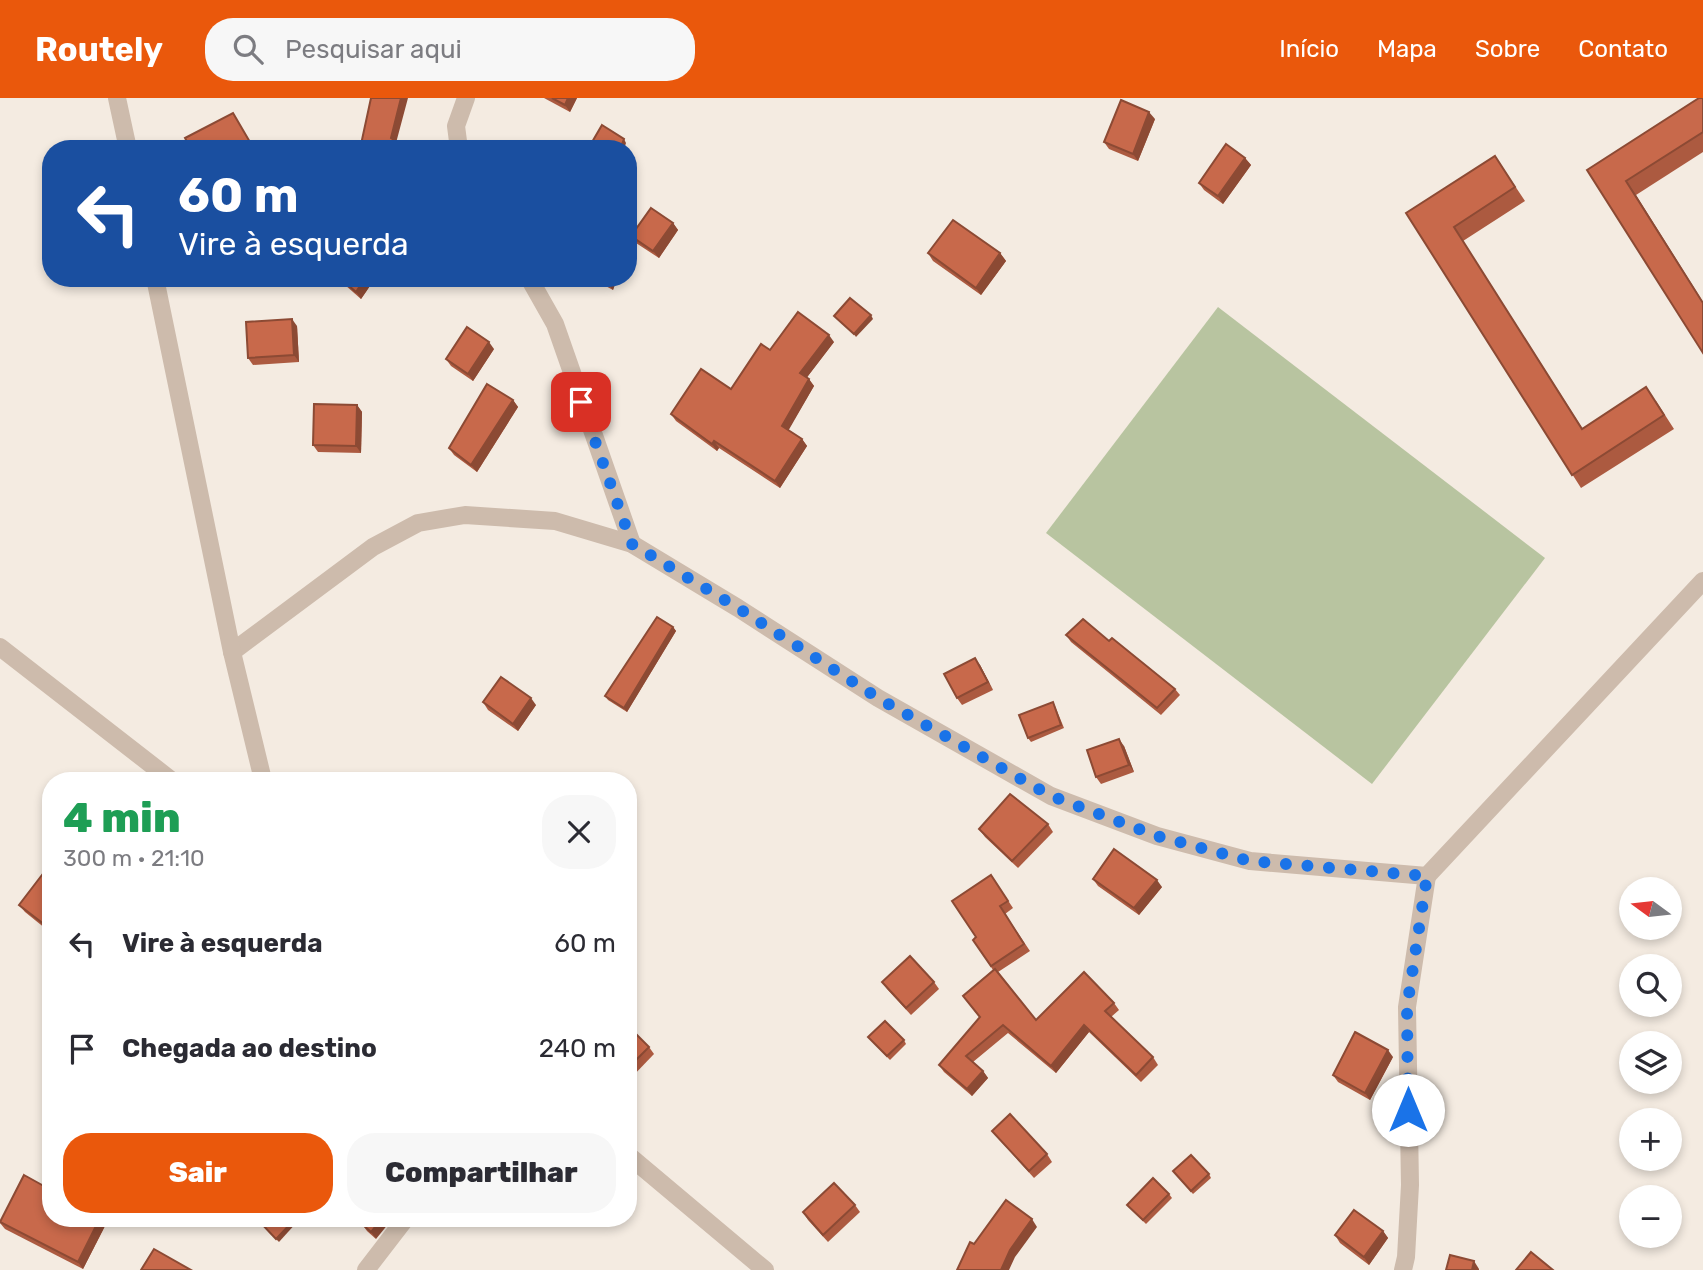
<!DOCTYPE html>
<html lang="pt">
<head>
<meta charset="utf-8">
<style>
	:root { --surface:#fff; --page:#f7f7f7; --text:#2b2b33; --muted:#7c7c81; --accent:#ea580c }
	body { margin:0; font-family:Rubik,sans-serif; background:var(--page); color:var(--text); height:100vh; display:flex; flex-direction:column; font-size:26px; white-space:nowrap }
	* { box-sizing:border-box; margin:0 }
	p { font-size:23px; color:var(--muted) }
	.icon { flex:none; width:38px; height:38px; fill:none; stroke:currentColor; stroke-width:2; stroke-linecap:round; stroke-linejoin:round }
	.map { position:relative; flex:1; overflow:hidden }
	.sheet { position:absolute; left:42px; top:674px; width:595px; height:455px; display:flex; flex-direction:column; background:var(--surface); border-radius:28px; box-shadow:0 4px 10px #0003 }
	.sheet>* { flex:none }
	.top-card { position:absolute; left:42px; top:42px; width:595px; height:147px; border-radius:28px; box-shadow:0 4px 10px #0003; background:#1a4fa0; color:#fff; overflow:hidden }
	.needle { width:46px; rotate:285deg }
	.tools { position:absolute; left:1619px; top:779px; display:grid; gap:14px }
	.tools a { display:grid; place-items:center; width:63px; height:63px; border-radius:50%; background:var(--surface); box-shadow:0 4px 10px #0003; font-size:35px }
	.pin { position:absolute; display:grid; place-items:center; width:60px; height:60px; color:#fff; margin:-30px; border-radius:14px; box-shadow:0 4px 10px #0006 }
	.me { position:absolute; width:77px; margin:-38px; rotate:0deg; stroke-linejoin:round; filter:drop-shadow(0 0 5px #0008) }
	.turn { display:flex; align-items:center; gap:24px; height:147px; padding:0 21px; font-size:32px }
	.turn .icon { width:91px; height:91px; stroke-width:2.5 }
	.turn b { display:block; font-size:49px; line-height:60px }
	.round { display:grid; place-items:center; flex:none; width:74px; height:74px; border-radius:28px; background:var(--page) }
	.overview { display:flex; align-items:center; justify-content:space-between; height:119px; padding:0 21px }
	h1 { font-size:42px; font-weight:800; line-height:52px; color:#1e9e55 }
	.action { display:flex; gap:14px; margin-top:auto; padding:14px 21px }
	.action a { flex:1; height:80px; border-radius:28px; background:var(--accent); color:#fff; font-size:28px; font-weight:800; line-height:80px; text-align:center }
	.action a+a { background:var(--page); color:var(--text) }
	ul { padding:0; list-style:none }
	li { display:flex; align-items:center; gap:21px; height:105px; padding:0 21px }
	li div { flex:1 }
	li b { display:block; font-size:26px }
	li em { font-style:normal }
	header { display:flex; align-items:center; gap:42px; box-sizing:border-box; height:98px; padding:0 35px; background:var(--accent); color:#fff }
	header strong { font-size:33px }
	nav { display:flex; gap:38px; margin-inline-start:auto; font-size:24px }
	.search { width:490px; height:63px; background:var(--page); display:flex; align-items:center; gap:18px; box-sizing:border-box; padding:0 24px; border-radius:28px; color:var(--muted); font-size:26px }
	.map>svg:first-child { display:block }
</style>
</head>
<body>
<header>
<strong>Routely</strong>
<div class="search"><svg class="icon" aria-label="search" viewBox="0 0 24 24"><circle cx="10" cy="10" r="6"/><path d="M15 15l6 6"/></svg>Pesquisar aqui</div>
<nav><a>Início</a><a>Mapa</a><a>Sobre</a><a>Contato</a></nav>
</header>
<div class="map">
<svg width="1703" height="1172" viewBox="0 0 1703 1172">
	<rect width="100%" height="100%" fill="#f4ebe1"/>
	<path fill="#b8c4a0" d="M1218,209L1545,460L1372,686L1046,435Z"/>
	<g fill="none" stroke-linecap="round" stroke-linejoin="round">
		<g stroke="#cdbbac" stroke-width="18">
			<path d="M459,51L456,28L466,0"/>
			<path d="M529,180L555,226L632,446"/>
			<path d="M232,554L373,449L418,425L465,417L555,423L632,446L738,510L878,600L1051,698L1157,738L1250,763L1427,778L1703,483"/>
			<path d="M366,1172L406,1120"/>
			<path d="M1403,1172L1406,1159L1410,1087L1407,909L1427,778"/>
		</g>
		<g stroke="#cdbbac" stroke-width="18">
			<path d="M117,0L128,51"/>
			<path d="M155,180L232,554L263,682"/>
			<path d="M0,549L171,682"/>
			<path d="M628,1057L765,1172"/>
		</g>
	</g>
	<g fill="#ac5a40">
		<path d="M544,0H577L570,14Z"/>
		<path d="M1703,0V54L1636,97L1587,72Z"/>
		<path d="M1155,21L1138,63L1109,51L1104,44Z"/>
		<path d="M1495,58L1525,103L1463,143L1582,330L1656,303L1674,331L1581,390L1406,115Z"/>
		<path d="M1245,60L1251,67L1223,106L1204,92L1199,85Z"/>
		<path d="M673,125L678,132L659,160L636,145L631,138Z"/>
		<path d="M928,155H1000L1006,163L981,197L933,163Z"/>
		<path d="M337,180H373L374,182L361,201Z"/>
		<path d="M591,180H617L613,192Z"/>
		<path d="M297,228L299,264L253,267L248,260Z"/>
		<path d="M834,244L807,279L814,288L788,332L802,341L807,348L780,390L719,350L717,353L676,323L671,316L731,291L770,252Z"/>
		<path d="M494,251L473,283L451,268L446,261Z"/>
		<path d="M513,302L518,309L477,374L454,357L449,350Z"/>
		<path d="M357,307L362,314L361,355L318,354L313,347Z"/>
		<path d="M673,529L676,533L627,614L608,602L605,598Z"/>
		<path d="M1066,537L1109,543L1175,591L1180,597L1161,617L1071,544Z"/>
		<path d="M980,567L993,592L962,607L957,600Z"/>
		<path d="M483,604L536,607L518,633L488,612Z"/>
		<path d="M1055,608L1064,630L1031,644L1028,640Z"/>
		<path d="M1124,648L1134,674L1101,686L1096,679Z"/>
		<path d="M1048,726L1053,734L1018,770L985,739L979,731Z"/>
		<path d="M51,777V835L25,814L19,807Z"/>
		<path d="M991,777L1013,810L1005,816L1030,853L998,874L1036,922L1114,905L1119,912L1111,919L1153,959L1158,967L1141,984L1089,934L1056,975L1008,935L973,964L983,973L988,980L972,998L944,974L939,967L980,920L963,898L993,872L973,842L976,839Z"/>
		<path d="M1093,781L1162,789L1139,817L1098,788Z"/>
		<path d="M882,884H934L939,891L911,917L887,891Z"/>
		<path d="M628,928L649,949L654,956L630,981L628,979Z"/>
		<path d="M868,939L904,942L906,946L890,962Z"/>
		<path d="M1393,959L1370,1002L1338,984L1333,977Z"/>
		<path d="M992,1033L1047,1056L1052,1064L1034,1080L998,1040Z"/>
		<path d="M1173,1073L1209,1076L1211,1080L1193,1096Z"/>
		<path d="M1169,1096L1172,1100L1146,1126L1127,1107Z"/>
		<path d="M855,1107L860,1114L828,1144L808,1122L803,1114Z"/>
		<path d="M367,1120L376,1141L367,1133L362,1126Z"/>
		<path d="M0,1125L106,1126L83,1171L5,1131Z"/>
		<path d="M1383,1133L1388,1140L1369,1167L1340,1145L1335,1137Z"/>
	</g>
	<g fill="#8c4a34">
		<path d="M401,0H408L396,45L398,48V51H391V40Z"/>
		<path d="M568,0H577L570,14L565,7Z"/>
		<path d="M1149,14L1155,21L1138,63L1133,56Z"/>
		<path d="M624,41L626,45L624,51H620Z"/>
		<path d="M1245,60L1251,67L1223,106L1218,98Z"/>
		<path d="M1626,83L1636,97L1703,204V205Z"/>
		<path d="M673,125L678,132L659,160L653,153Z"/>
		<path d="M1000,155L1006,163L981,197L976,190Z"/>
		<path d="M365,180H373L374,182L361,201L356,194Z"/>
		<path d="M609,180H617L613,192L608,185Z"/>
		<path d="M871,217L873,221L856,239L854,236Z"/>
		<path d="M292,221L297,228L299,264L294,257Z"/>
		<path d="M829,237L834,244L805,282L800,275Z"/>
		<path d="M489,244L494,251L473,283L468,276Z"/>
		<path d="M809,281L814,288L787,335L782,328Z"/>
		<path d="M513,302L518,309L477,374L471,367Z"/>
		<path d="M357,307L362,314L361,355L356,348Z"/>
		<path d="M802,341L807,348L780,390L775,383Z"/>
		<path d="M714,343L719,350L717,353L712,346Z"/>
		<path d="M673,529L676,533L627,614L624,610Z"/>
		<path d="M975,560L980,567L993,592L988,584Z"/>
		<path d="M531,600L536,607L518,633L513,626Z"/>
		<path d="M1119,641L1124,648L1134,674L1129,667Z"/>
		<path d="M1157,782L1162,789L1139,817L1134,810Z"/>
		<path d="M1084,927L1089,934L1056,975L1051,968Z"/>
		<path d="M1388,952L1393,959L1370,1002L1365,995Z"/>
		<path d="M983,973L988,980L972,998L967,991Z"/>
		<path d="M100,1120H102L106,1126L83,1171L78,1164Z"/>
		<path d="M296,1120L298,1123L279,1144L276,1141Z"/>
		<path d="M382,1120H393L376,1141L371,1134Z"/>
		<path d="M1032,1121L1037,1129L1015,1159L1009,1172H1001L1010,1152Z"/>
		<path d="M1383,1133L1388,1140L1369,1167L1364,1159Z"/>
		<path d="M1474,1163L1479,1171V1172H1472Z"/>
	</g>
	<g fill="#c8694b" stroke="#8c4a34" stroke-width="2">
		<path d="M371,0H401L391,40L393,41L391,51H360Z"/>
		<path d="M552,0H568L565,7Z"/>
		<path d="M1699,0H1703V34L1626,83L1703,205V255L1587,72Z"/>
		<path d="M1121,2L1149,14L1133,56L1104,44Z"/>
		<path d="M233,15L254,51H191L185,40Z"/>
		<path d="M602,27L624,41L620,51H588Z"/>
		<path d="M1226,46L1245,60L1218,98L1199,85Z"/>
		<path d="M1495,58L1515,89L1454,129L1582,331L1646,289L1664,317L1572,377L1406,115Z"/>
		<path d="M651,110L673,125L653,153L631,138Z"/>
		<path d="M953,122L1000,155L976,190L928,155Z"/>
		<path d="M340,180H365L356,194Z"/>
		<path d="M600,180H609L608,185Z"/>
		<path d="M850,200L871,217L854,236L834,218Z"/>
		<path d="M798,214L829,237L800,275L809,281L782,328L802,341L775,383L714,343L712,346L671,316L701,271L731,291L761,246L770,252Z"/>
		<path d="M292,221L294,257L248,260L246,224Z"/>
		<path d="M467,229L489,244L468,276L446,261Z"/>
		<path d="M487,286L513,302L471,367L449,350Z"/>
		<path d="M314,306L357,307L356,348L313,347Z"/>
		<path d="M657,519L673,529L624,610L605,598Z"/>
		<path d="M1083,521L1109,543L1112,540L1175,591L1157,610L1066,537Z"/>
		<path d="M975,560L988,584L957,600L944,576Z"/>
		<path d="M501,579L531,600L513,626L483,604Z"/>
		<path d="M1053,604L1061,627L1028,640L1019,617Z"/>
		<path d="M1119,641L1129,667L1096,679L1087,652Z"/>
		<path d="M1010,696L1048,726L1012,763L979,731Z"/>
		<path d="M1114,751L1157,782L1134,810L1093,781Z"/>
		<path d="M45,773L51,777V827L49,830L19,807Z"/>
		<path d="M991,777L1008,803L1000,808L1024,846L991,868L973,842L976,839L952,803Z"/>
		<path d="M910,858L934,884L906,910L882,884Z"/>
		<path d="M995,871L1036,922L1084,874L1114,905L1105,913L1153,959L1136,977L1084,927L1051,968L1003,927L966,958L983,973L967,991L939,967L980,919L963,898Z"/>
		<path d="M885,923L904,942L887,958L868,939Z"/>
		<path d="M628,928L649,949L628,970Z"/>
		<path d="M1355,934L1388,952L1365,995L1333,977Z"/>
		<path d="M1010,1016L1047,1056L1029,1073L992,1033Z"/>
		<path d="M1191,1057L1209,1076L1191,1093L1173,1073Z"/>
		<path d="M24,1077L51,1092V1120H100L78,1164L0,1124Z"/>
		<path d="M1153,1080L1169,1096L1143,1122L1127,1107Z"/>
		<path d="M834,1085L855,1107L823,1137L803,1114Z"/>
		<path d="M1006,1102L1032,1121L1010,1152L1001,1172H957L970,1144L974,1146Z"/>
		<path d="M1354,1112L1383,1133L1364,1159L1335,1137Z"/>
		<path d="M262,1120H296L276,1141L259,1123Z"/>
		<path d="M367,1120H382L371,1134L362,1126Z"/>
		<path d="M154,1151L191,1172H141Z"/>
		<path d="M1531,1154L1553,1172H1516Z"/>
		<path d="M1450,1157L1474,1163L1472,1172H1446Z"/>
	</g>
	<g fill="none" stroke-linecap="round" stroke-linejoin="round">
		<path stroke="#1a73e8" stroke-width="12" stroke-dasharray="0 21.6" d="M581,304L632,446L738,510L878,600L1051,698L1157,738L1250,763L1427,778L1407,909L1408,1012"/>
	</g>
</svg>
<div class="tools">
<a><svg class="needle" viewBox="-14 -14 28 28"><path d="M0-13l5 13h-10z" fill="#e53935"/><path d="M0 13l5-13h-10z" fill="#7c7c81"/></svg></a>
<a><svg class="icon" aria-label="search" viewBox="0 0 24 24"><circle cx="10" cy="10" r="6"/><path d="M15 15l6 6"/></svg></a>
<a><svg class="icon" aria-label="layers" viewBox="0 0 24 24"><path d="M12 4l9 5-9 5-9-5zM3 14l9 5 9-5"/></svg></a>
<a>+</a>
<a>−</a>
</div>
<div class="pin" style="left:581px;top:304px;background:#d93025"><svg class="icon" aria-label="arrive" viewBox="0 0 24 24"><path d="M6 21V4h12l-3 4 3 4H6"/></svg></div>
<svg class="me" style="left:1408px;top:1012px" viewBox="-20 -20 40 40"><circle r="19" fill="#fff"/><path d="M0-13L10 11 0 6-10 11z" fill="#1a73e8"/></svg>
<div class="top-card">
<div class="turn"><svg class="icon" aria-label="left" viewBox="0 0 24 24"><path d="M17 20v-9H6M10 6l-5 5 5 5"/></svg><div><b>60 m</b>Vire à esquerda</div></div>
</div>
<section class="sheet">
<div class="overview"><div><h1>4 min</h1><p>300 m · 21:10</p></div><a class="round"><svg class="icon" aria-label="close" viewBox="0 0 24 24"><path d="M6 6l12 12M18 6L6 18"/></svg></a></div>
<ul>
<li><svg class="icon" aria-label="left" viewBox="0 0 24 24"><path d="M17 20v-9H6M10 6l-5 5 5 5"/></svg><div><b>Vire à esquerda</b></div><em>60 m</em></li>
<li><svg class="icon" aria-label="arrive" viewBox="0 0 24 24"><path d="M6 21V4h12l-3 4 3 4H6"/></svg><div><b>Chegada ao destino</b></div><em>240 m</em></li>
</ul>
<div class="action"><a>Sair</a><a>Compartilhar</a></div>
</section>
</div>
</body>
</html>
